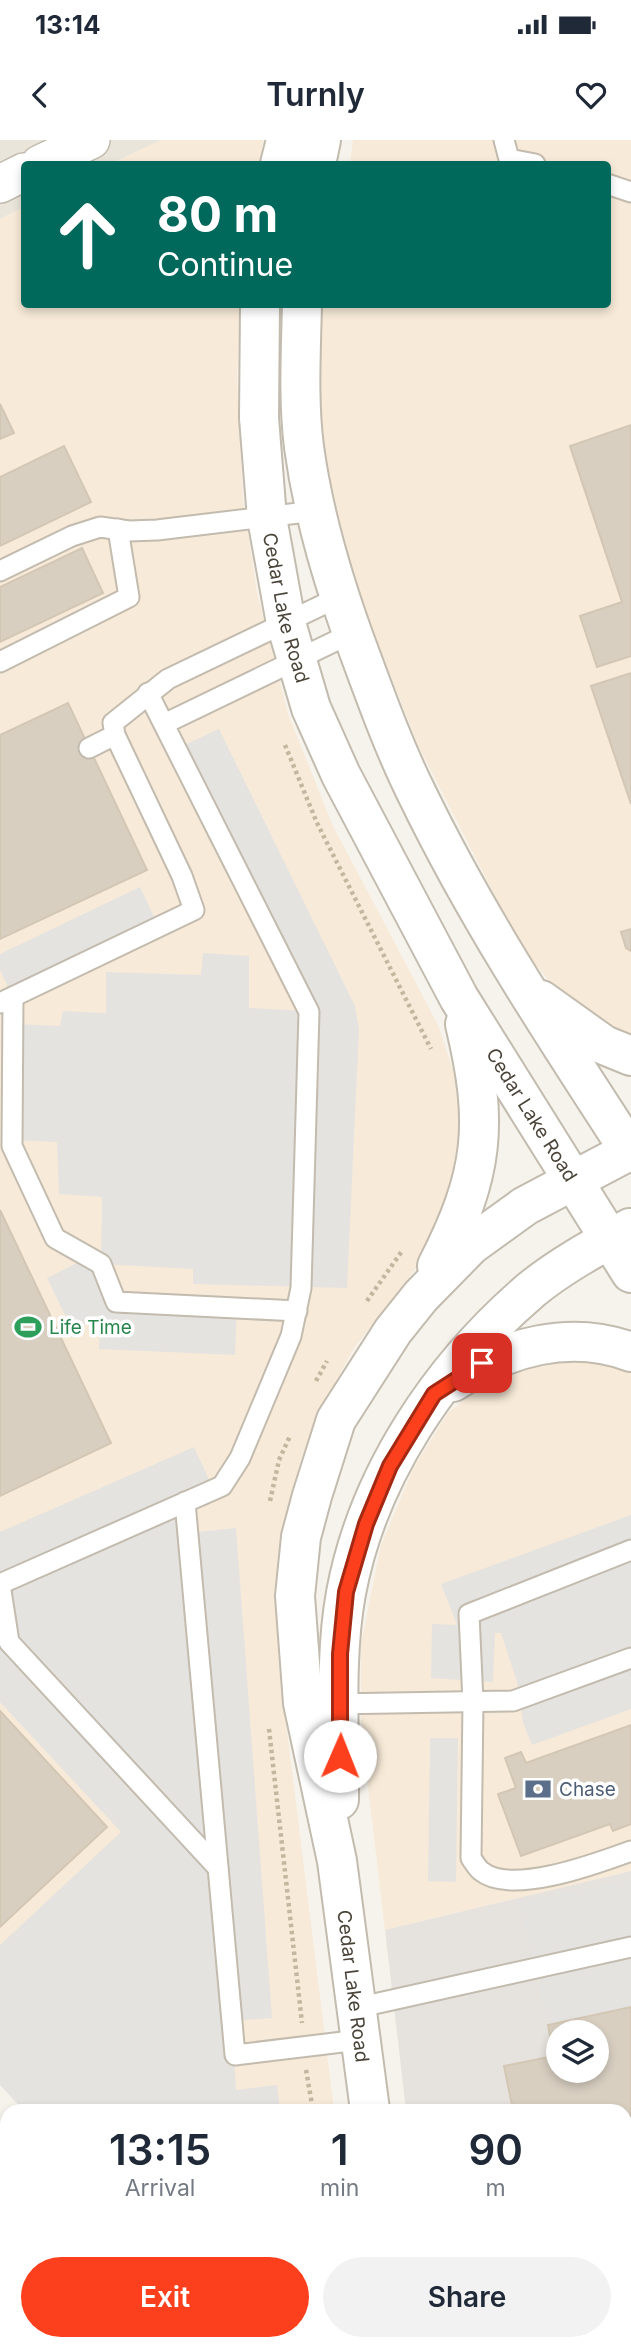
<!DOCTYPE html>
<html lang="en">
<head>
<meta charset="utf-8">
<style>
	:root { --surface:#fff; --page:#f2f2f3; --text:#1f2937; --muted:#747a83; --accent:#fc3f1d }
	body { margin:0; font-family:Inter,sans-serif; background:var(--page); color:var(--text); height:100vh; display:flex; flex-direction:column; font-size:26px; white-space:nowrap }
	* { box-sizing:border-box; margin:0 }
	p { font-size:23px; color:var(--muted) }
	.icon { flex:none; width:38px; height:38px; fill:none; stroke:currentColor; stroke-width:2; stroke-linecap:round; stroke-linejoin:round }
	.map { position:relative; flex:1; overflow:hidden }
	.panel { position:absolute; left:0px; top:1964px; width:632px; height:247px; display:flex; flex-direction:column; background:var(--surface); border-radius:21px 21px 0 0; box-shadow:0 4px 10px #0003 }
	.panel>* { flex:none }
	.top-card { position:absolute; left:21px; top:21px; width:590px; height:147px; border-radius:7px; box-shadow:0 4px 10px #0003; background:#00695c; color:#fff; overflow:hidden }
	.tools { position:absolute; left:546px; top:1880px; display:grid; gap:14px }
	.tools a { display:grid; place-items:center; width:63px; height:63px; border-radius:50%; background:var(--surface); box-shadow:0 4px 10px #0003; font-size:35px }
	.pin { position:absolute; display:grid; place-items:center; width:60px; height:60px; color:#fff; margin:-30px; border-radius:14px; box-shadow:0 4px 10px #0006 }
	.me { position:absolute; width:77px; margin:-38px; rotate:1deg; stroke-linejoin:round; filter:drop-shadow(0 0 5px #0008) }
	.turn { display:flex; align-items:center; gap:24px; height:147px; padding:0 21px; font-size:32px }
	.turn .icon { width:91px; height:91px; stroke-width:2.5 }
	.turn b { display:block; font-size:49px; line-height:60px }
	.eta { display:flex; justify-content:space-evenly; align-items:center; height:119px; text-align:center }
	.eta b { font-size:42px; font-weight:600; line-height:49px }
	.action { display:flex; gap:14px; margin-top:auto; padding:14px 21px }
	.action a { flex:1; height:80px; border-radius:42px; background:var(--accent); color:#fff; font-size:28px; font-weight:600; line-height:80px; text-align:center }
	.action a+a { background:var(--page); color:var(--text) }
	.status { display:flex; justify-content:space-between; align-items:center; height:49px; padding:0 35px; background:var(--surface); direction:ltr }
	.status svg { height:19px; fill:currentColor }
	header { display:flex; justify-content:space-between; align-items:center; height:91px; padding:0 21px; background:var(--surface); font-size:32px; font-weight:600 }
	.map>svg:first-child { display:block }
</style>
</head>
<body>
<div class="status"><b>13:14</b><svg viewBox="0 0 49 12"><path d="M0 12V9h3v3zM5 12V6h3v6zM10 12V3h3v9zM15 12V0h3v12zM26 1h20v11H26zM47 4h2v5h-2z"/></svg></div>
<header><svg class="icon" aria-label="back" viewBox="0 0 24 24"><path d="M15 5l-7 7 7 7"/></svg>Turnly<svg class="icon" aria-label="heart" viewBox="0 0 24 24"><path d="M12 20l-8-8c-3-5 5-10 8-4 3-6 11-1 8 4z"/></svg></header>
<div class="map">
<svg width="631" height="2209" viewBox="0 0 631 2209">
	<rect width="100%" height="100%" fill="#f6f3ec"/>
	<path fill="#eae5da" d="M0,0H161L111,24H24V67L0,79Z"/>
	<g fill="#f7ead8">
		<path d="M161,0H263L259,24H111Z"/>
		<path d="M353,0H631V898L610,889L564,857L532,821L518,801L418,605L346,423L321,319L315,165L607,164V24H350Z"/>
		<path d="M24,67V164L240,165L237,237L243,360L257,453L288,574L333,686L438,885L457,943L461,988L456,1037L424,1118L354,1208L317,1276L300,1322L280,1408L276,1476L279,1526L334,1970H57L0,1908V79Z"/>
		<path d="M552,1218L582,1219L631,1229V1731L385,1790L361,1588V1504L381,1405L414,1327L448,1273L489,1240Z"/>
		<path d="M269,2203H396L398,2209H274Z"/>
	</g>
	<path fill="#e6e2dd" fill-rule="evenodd" d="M631,1731V2209H456L455,2203H625V1970H406L385,1790ZM558,1892H597V1930H558Z"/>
	<g fill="#e5e3e0">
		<path d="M219,589L355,866L359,889L347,1148L193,1144V1129L101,1124L116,1162L237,1168L235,1215L99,1209L100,1186L80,1184L65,1175L47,1138L89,1117L101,1124L102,1057L59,1054L57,1002L12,1000L13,884L60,886L63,871L106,873V832L201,835L203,813L249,816V868L309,871L178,608Z"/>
		<path d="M140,747L159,787L13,857L0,830V814Z"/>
		<path d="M194,1307L214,1350L185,1362L187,1393L236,1388L272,1878L232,1881L236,1950L277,1945L280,1970H23L0,1945V1805L121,1692L0,1562V1392Z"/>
		<path d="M631,1375V1569L532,1605L523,1583L517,1542L501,1493H495L493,1542L431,1538L432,1484L457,1485L441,1444Z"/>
		<path d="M430,1598H458L456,1742L428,1741Z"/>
		<path d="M631,1740V1867L548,1885L518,1761Z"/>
	</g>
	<g fill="#d8cfc1" stroke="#d3c7b4" stroke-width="2" fill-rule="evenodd">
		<path d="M0,264L14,293L0,299Z"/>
		<path d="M631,285V516L597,527L580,476L622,462L570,306Z"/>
		<path d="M64,306L91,362L0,406V337Z"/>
		<path d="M82,408L103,453L0,502V447Z"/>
		<path d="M631,533V664L591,546Z"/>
		<path d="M68,563L147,730L0,799V595Z"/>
		<path d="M631,789V811L626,808L621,792Z"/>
		<path d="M0,1070L111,1303L0,1356Z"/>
		<path d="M0,1571L107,1687L0,1787Z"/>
		<path d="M631,1585V1684L613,1691L610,1684L521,1716L498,1654L516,1648L505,1618L521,1612L526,1623Z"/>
		<path d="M631,1867V2159L625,2160V1970H513L504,1926L554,1916L548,1885ZM558,1892H597V1930H558Z"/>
	</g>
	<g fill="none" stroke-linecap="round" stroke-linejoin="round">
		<g stroke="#c2bbae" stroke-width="23">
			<g id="service">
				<path d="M504,0L509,19L535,24"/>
				<path d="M607,44L631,52"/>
				<path d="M0,431L72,396L100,387L129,391L157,390L315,371"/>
				<path d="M0,522L129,457L118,389"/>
				<path d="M148,553L309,872L301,1148L291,1196L240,1318L222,1346L0,1444L9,1502L218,1728"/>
				<path d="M166,583L352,493"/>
				<path d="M89,608L115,595"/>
				<path d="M13,857L12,1006L55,1098L101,1124L116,1162L297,1171"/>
				<path d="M0,863L194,770L182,736L115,595L113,583L168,539L339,457"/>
				<path d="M185,1362L235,1915L359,1900"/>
				<path d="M631,1410L469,1474L473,1562L471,1718C474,1722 477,1728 481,1731C511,1756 598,1723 631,1711"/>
				<path d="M332,1564L513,1561L631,1518"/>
				<path d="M356,1868L631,1807"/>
			</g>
		</g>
		<g stroke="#c2bbae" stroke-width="40">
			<g id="minor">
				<path d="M40,24L91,0"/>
				<path d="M0,44L24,32"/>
			</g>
		</g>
		<g stroke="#c2bbae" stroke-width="42">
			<g id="tertiary">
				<path d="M280,24L286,0"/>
				<path d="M316,24L321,0"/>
				<path id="s1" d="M260,164L259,278L267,378L286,483L311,568L341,635L459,858L631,1133"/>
				<path d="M302,164C301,212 298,260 304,307C314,380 335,448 361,517C378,563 395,610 417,654C478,780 555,896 631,1013"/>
				<path d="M541,860L604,905L631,916"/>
				<path d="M437,1126C484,1034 489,984 465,884"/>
				<path d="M453,1242C506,1207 570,1189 631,1212"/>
				<path d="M339,1660C340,1593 334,1518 346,1453C368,1335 441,1227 531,1150C560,1126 597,1106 630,1088"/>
				<path d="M370,1970L337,1721L303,1563L295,1456L301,1397L312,1356L336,1280L393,1191L421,1156L471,1105L525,1066L631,1010"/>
				<path d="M423,2203L425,2209"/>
			</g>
		</g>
		<g stroke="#c4b79f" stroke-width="4.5" stroke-dasharray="3.5 3.5" stroke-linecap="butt">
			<path d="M285,605L317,683L431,909"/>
			<path d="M367,1161L402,1111"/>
			<path d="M316,1241L327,1221"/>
			<path d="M270,1361L279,1320L290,1296"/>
			<path d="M269,1589L302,1883"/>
			<path d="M306,1930L313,1970"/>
			<path d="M371,2203L374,2209"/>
		</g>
		<use href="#service" stroke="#fff" stroke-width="19"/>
		<use href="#minor" stroke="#fff" stroke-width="37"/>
		<use href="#tertiary" stroke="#fff" stroke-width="38"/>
		<g stroke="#9a9a9a" stroke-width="8">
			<g id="rail">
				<path d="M0,2078L7,2085"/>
				<path d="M114,2203L120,2209"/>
			</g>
		</g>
		<use href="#rail" stroke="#fff" stroke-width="5" stroke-dasharray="16" stroke-linecap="butt"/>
	</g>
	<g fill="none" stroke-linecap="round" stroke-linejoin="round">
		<g stroke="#a42913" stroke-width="18">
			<path id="route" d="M340,1616V1514L346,1452L366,1384L390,1326L434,1254L482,1223"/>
		</g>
		<use href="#route" stroke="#fc3f1d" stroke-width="12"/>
	</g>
	<defs>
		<g id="stadium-bare" transform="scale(2.1)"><path d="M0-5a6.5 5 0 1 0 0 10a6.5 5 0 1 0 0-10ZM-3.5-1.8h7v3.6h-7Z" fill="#2e9e5b" stroke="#fff" stroke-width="2.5" paint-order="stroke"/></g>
		<g id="bank-bare" transform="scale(2.1)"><path d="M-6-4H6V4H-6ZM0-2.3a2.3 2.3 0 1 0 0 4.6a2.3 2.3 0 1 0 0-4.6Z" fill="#5c6f8a" stroke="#fff" stroke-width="2.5" paint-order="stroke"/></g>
	</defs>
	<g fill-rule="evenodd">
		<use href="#stadium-bare" x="28" y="1187"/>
		<use href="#bank-bare" x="538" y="1649"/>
	</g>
	<g text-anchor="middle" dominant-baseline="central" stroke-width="7" stroke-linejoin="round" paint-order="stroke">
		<g font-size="19" fill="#4b4439" stroke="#fff">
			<text stroke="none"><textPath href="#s1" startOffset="306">Cedar Lake Road</textPath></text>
			<text stroke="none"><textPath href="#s1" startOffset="873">Cedar Lake Road</textPath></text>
			<text transform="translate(353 1846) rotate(83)">Cedar Lake Road</text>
		</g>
		<g font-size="19" fill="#27864d" stroke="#fff" text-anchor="start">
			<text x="49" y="1187">Life Time</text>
		</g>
		<g font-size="19" fill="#4e5e75" stroke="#fff" text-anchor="start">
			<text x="559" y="1649">Chase</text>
		</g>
	</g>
</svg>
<div class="tools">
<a><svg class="icon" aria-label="layers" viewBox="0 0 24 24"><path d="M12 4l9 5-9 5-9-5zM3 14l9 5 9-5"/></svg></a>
</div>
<div class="pin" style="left:482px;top:1223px;background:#d93025"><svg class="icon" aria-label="arrive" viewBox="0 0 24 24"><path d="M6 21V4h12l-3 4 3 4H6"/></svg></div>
<svg class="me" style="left:340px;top:1616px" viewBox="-20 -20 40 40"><circle r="19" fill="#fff"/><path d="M0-13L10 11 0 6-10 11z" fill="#fc3f1d"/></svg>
<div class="top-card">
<div class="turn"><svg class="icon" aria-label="ahead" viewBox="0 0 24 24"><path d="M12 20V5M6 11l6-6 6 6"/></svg><div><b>80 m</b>Continue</div></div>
</div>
<section class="panel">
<div class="eta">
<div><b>13:15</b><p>Arrival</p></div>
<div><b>1</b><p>min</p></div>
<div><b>90</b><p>m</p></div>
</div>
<div class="action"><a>Exit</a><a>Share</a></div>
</section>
</div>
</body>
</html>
